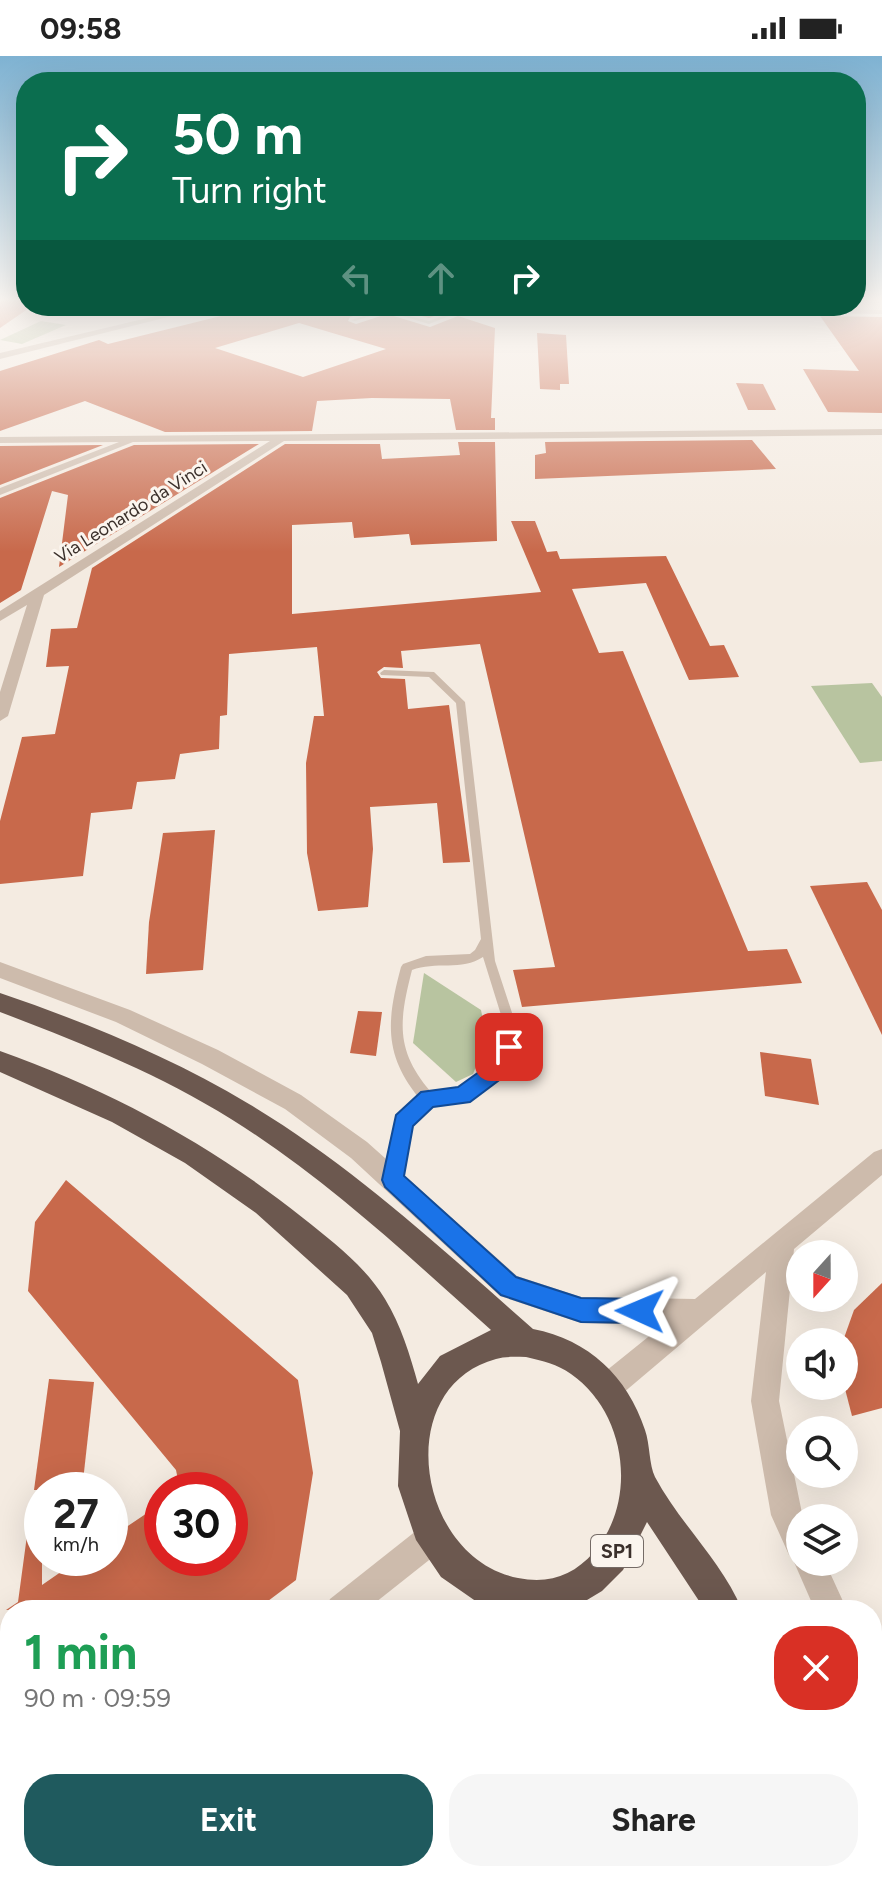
<!DOCTYPE html>
<html lang="en">
<head>
<meta charset="utf-8">
<style>
	:root { --surface:#fff; --page:#f6f6f6; --text:#222; --muted:#767676; --accent:#1f5a5e }
	body { margin:0; font-family:Figtree,sans-serif; background:var(--page); color:var(--text); height:100vh; display:flex; flex-direction:column; font-size:30px; white-space:nowrap }
	* { box-sizing:border-box; margin:0 }
	p { font-size:26px; color:var(--muted) }
	.icon { flex:none; width:44px; height:44px; fill:none; stroke:currentColor; stroke-width:2; stroke-linecap:round; stroke-linejoin:round }
	.map { position:relative; flex:1; overflow:hidden }
	.side { position:absolute; left:0px; top:1544px; width:882px; height:282px; display:flex; flex-direction:column; background:var(--surface); border-radius:32px 32px 0 0; box-shadow:0 8px 32px #0002 }
	.side>* { flex:none }
	.top-card { position:absolute; left:16px; top:16px; width:850px; height:244px; border-radius:32px; box-shadow:0 8px 32px #0002; background:#0b6e4f; color:#fff; overflow:hidden }
	.needle { width:52px; rotate:201deg }
	.buttons { position:absolute; left:786px; top:1184px; display:grid; gap:16px }
	.buttons a { display:grid; place-items:center; width:72px; height:72px; border-radius:50%; background:var(--surface); box-shadow:0 8px 32px #0002; font-size:40px }
	.speed { position:absolute; left:24px; top:1416px; display:flex; gap:16px; font-size:40px; font-weight:700; text-align:center }
	.speed>* { display:grid; place-content:center; width:104px; height:104px; border-radius:50%; background:var(--surface); box-shadow:0 8px 32px #0002; line-height:1 }
	.speed small { font-size:20px; font-weight:400 }
	.speed .limit { border:12px solid #d22; background:#fff; color:#111 }
	.pin { position:absolute; display:grid; place-items:center; width:68px; height:68px; color:#fff; margin:-34px; border-radius:16px; box-shadow:0 4px 12px #0006 }
	.me { position:absolute; width:88px; margin:-44px; rotate:271deg; stroke-linejoin:round; filter:drop-shadow(0 0 6px #0008) }
	.turn { display:flex; align-items:center; gap:28px; height:168px; padding:0 24px; font-size:36px }
	.turn .icon { width:104px; height:104px; stroke-width:2.5 }
	.turn b { display:block; font-size:56px; line-height:68px }
	.lanes { display:flex; align-items:center; height:76px; padding:0 24px; background:#0003; justify-content:center; gap:40px; direction:ltr }
	.lanes .off { opacity:.35 }
	.round { display:grid; place-items:center; flex:none; width:84px; height:84px; border-radius:32px; background:var(--page) }
	.head { display:flex; align-items:center; justify-content:space-between; height:136px; padding:0 24px }
	h1 { font-size:48px; font-weight:700; line-height:60px; color:#1e9e55 }
	.primary-button { display:flex; gap:16px; margin-top:auto; padding:16px 24px }
	.primary-button a { flex:1; height:92px; border-radius:32px; background:var(--accent); color:#fff; font-size:32px; font-weight:700; line-height:92px; text-align:center }
	.primary-button a+a { background:var(--page); color:var(--text) }
	.status { display:flex; justify-content:space-between; align-items:center; height:56px; padding:0 40px; background:var(--surface); direction:ltr }
	.status svg { height:22px; fill:currentColor }
	.map>svg:first-child { display:block }
</style>
</head>
<body>
<div class="status"><b>09:58</b><svg viewBox="0 0 49 12"><path d="M0 12V9h3v3zM5 12V6h3v6zM10 12V3h3v9zM15 12V0h3v12zM26 1h20v11H26zM47 4h2v5h-2z"/></svg></div>
<div class="map">
<svg width="882" height="1825" viewBox="0 0 882 1825">
	<rect width="100%" height="100%" fill="#f4ebe1"/>
	<g fill="#b8c4a0">
		<path d="M41,265L66,269L22,288L0,284Z"/>
		<path d="M872,627L882,641V705L860,707L811,630Z"/>
		<path d="M424,917L481,954L487,984L473,1018L456,1026L413,987Z"/>
	</g>
	<g fill="#c8694b" fill-rule="evenodd">
		<path d="M0,241H26V250H32L0,272Z"/>
		<path d="M261,250H385L350,261L348,265L356,268L387,258L430,271L458,260L495,272L491,362H495V374H456L450,343L372,342L317,345L312,375L165,376L85,345L0,375V315L99,284L108,288ZM299,267L386,293L303,321L215,292Z"/>
		<path d="M405,250H426L445,256L429,262L399,254Z"/>
		<path d="M820,260L882,261V357L828,356L803,313L859,315Z"/>
		<path d="M537,277L566,279L569,328H560V334L540,333Z"/>
		<path d="M736,327L763,328L776,354H748Z"/>
		<path d="M752,384L776,413L535,423V399L546,397L545,386Z"/>
		<path d="M458,386H495L497,485L411,489L409,478L354,482L352,466L292,469V558L541,536L511,465H535L547,496L557,495L560,503L666,500L710,590L724,589L739,621L689,624L646,527L572,533L599,597L623,595L748,895L787,893L802,927L522,951L513,914L555,911L480,588L401,595L403,612L384,611L377,616L381,622L405,623L408,653L449,649L470,806L443,807L437,747L370,751L373,793L368,851L318,855L307,797L306,707L314,660H324L317,591L229,598L227,659L220,660L219,693L180,698L175,723L137,726L132,753L91,757L83,820L0,828V765L22,681L55,678L69,610L46,611L51,573L77,572L92,512L285,388H380L382,403L460,399Z"/>
		<path d="M259,388L59,511L68,439L52,435L21,534L0,547V442L134,389Z"/>
		<path d="M103,389L0,429V390Z"/>
		<path d="M215,774L203,914L146,918L149,866L163,777Z"/>
		<path d="M867,826L882,854V979L810,830Z"/>
		<path d="M358,955L382,956L376,1000L350,997Z"/>
		<path d="M760,996L811,1003L819,1049L765,1040Z"/>
		<path d="M66,1124L298,1324L313,1417L296,1524L256,1554H6L18,1546L28,1472L42,1473V1529L81,1502H110V1482L162,1447V1502H230V1434H180L176,1414L28,1235L35,1166Z"/>
		<path d="M882,1227V1352L852,1360L844,1329V1282L854,1254Z"/>
		<path d="M49,1323L94,1326L82,1434H34Z"/>
	</g>
	<g fill="none" stroke-linecap="round" stroke-linejoin="round">
		<g fill="#cdbbac" fill-rule="evenodd">
			<path d="M395,250H402L355,265L351,264Z"/>
			<path d="M469,250H475L429,268L389,256L391,255L429,265Z"/>
			<path d="M384,614L434,616L465,646L495,905L518,975L512,1011L467,1044L431,1048L409,1069L400,1124L398,1129L393,1131L388,1129L386,1124L396,1066L398,1062L419,1042C383,998 387,963 401,911L403,908L426,900L470,898L475,894L481,883L456,647L429,621L381,619L380,617ZM483,901L506,975L501,1004L459,1034L431,1036C395,994 399,965 412,914C435,905 462,915 483,901Z"/>
			<path d="M727,1816H751L755,1825H731Z"/>
		</g>
		<g fill="#cdbbac" fill-rule="evenodd">
			<path d="M198,250H212L0,303V297Z"/>
			<path d="M474,250L882,254V258L478,252Z"/>
			<path d="M882,373V379L284,385L44,539L8,660L0,665V636L27,549L0,565V555L270,385L133,386L0,439V432L119,386L0,387V381Z"/>
			<path d="M0,906L130,954L218,994L301,1039L367,1086L517,1220L581,1241L695,1243L874,1096L882,1093V1119L794,1193L779,1345L803,1462H800V1506H825L847,1554H815L794,1506L796,1501L789,1499L771,1459L751,1345L766,1216L616,1343L606,1347L596,1343L592,1333L596,1323L663,1269L581,1267L500,1240L351,1102L285,1053L202,1008L116,966L0,922Z"/>
			<path d="M432,1467L443,1471L447,1482L443,1493L366,1554H325L330,1543L421,1471Z"/>
			<path d="M872,1608L882,1612V1657L872,1652Z"/>
			<path d="M10,1793V1816H26L22,1825H0V1797Z"/>
			<path d="M128,1816H164L163,1825H127Z"/>
		</g>
		<g fill="#6c584f" fill-rule="evenodd">
			<path d="M0,937C85,966 171,1001 249,1048C353,1110 443,1194 533,1273C589,1284 627,1320 645,1374C650,1388 649,1409 655,1421C680,1468 722,1505 742,1554H705L647,1466L623,1514L602,1535L577,1550L567,1554H503L477,1546L441,1521L416,1484L398,1430L400,1375L381,1306L372,1277L347,1239L256,1157L185,1107L112,1066L0,1016V995C110,1034 212,1089 303,1162C333,1186 365,1210 385,1243C401,1269 410,1299 418,1328L440,1300L491,1274C408,1200 326,1122 231,1063C159,1018 79,986 0,956ZM526,1301C543,1305 557,1308 571,1318C627,1357 638,1445 594,1496C573,1520 549,1528 518,1522C416,1502 391,1331 496,1303C505,1300 516,1301 526,1301Z"/>
			<path d="M872,1732L882,1736V1784L872,1779Z"/>
			<path d="M778,1816H821L825,1825H782Z"/>
		</g>
	</g>
	<linearGradient id="sky" x2="0" y2="1"><stop stop-color="#7eb2d2"/><stop offset="0.49" stop-color="#faf6f2"/><stop offset="1" stop-color="#faf6f2" stop-opacity="0"/></linearGradient>
	<rect width="882" height="496" fill="url(#sky)"/>
	<path fill="#1a73e8" stroke="#114b97" stroke-width="2" d="M509,983L519,991L514,1013L470,1046L433,1051L413,1070L404,1120L516,1221L581,1242L640,1243L649,1247L652,1255L649,1264L640,1267L581,1266L501,1239L385,1131L382,1124L396,1059L421,1036L458,1031L497,1003L502,985Z"/>
	<g text-anchor="middle" dominant-baseline="central" stroke-width="6" stroke-linejoin="round" paint-order="stroke">
		<g font-size="18" fill="#3b302b" stroke="#fbf5ee">
			<text transform="translate(131 456) rotate(-32)">Via Leonardo da Vinci</text>
		</g>
		<rect fill="#fbf5ee" stroke="#756b66" stroke-width="2" x="591" y="1479" width="52" height="32" rx="6"/>
		<g font-size="20" font-weight="bold" fill="#3b302b">
			<text x="617" y="1495">SP1</text>
		</g>
	</g>
</svg>
<div class="buttons">
<a><svg class="needle" viewBox="-14 -14 28 28"><path d="M0-13l5 13h-10z" fill="#e53935"/><path d="M0 13l5-13h-10z" fill="#767676"/></svg></a>
<a><svg class="icon" aria-label="sound" viewBox="0 0 24 24"><path d="M4 9h4l5-4v14l-5-4H4zM17 9q2 3 0 6"/></svg></a>
<a><svg class="icon" aria-label="search" viewBox="0 0 24 24"><circle cx="10" cy="10" r="6"/><path d="M15 15l6 6"/></svg></a>
<a><svg class="icon" aria-label="layers" viewBox="0 0 24 24"><path d="M12 4l9 5-9 5-9-5zM3 14l9 5 9-5"/></svg></a>
</div>
<div class="speed"><div>27<small>km/h</small></div><div class="limit">30</div></div>
<div class="pin" style="left:509px;top:991px;background:#d93025"><svg class="icon" aria-label="arrive" viewBox="0 0 24 24"><path d="M6 21V4h12l-3 4 3 4H6"/></svg></div>
<svg class="me" style="left:640px;top:1255px" viewBox="-20 -20 40 40"><path d="M0-17L14 15 0 8-14 15z" fill="#1a73e8" stroke="#fff" stroke-width="4"/></svg>
<div class="top-card">
<div class="turn"><svg class="icon" aria-label="right" viewBox="0 0 24 24"><path d="M7 20v-9h11M14 6l5 5-5 5"/></svg><div><b>50 m</b>Turn right</div></div>
<div class="lanes"><svg class="icon off" aria-label="left" viewBox="0 0 24 24"><path d="M17 20v-9H6M10 6l-5 5 5 5"/></svg><svg class="icon off" aria-label="ahead" viewBox="0 0 24 24"><path d="M12 20V5M6 11l6-6 6 6"/></svg><svg class="icon" aria-label="right" viewBox="0 0 24 24"><path d="M7 20v-9h11M14 6l5 5-5 5"/></svg></div>
</div>
<section class="side">
<div class="head"><div><h1>1 min</h1><p>90 m · 09:59</p></div><a class="round" style="background:#d93025;color:#fff"><svg class="icon" aria-label="close" viewBox="0 0 24 24"><path d="M6 6l12 12M18 6L6 18"/></svg></a></div>
<div class="primary-button"><a>Exit</a><a>Share</a></div>
</section>
</div>
</body>
</html>
